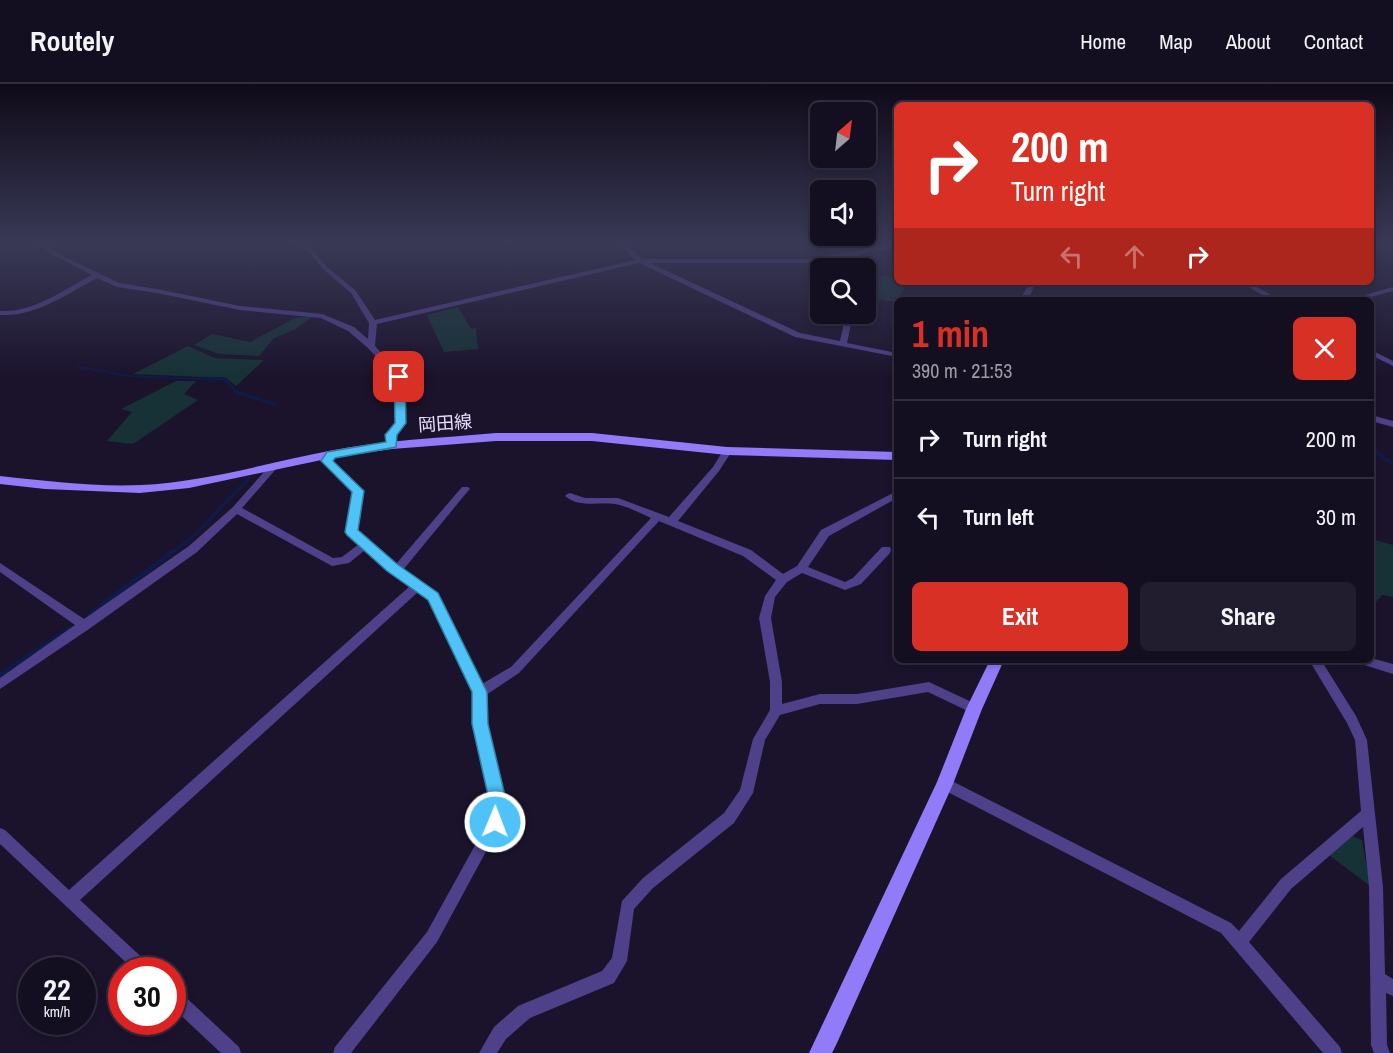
<!DOCTYPE html>
<html lang="en">
<head>
<meta charset="utf-8">
<style>
	:root { --surface:#140e21; --page:#211c2e; --text:#f1f3f6; --muted:#9d9ca5; --line:#332e3f; --accent:#d93025 }
	body { margin:0; font-family:"Archivo Narrow","Noto Sans JP",sans-serif; background:var(--page); color:var(--text); height:100vh; display:flex; flex-direction:column; font-size:22px; white-space:nowrap }
	* { box-sizing:border-box; margin:0 }
	p { font-size:20px; color:var(--muted) }
	.icon { flex:none; width:33px; height:33px; fill:none; stroke:currentColor; stroke-width:2; stroke-linecap:round; stroke-linejoin:round }
	.map { position:relative; flex:1; overflow:hidden }
	.drawer { position:absolute; left:894px; top:213px; width:480px; height:366px; display:flex; flex-direction:column; background:var(--surface); border-radius:9px; box-shadow:0 3px 9px #0003,0 0 0 2px var(--line) }
	.drawer>* { flex:none }
	.hud { position:absolute; left:894px; top:18px; width:480px; height:183px; border-radius:9px; box-shadow:0 3px 9px #0003,0 0 0 2px var(--line); background:#d93025; color:#fff; overflow:hidden }
	.needle { width:39px; rotate:28deg }
	.controls { position:absolute; left:810px; top:18px; display:grid; gap:12px }
	.controls a { display:grid; place-items:center; width:66px; height:66px; border-radius:9px; background:var(--surface); box-shadow:0 3px 9px #0003,0 0 0 2px var(--line); font-size:30px }
	.speed { position:absolute; left:18px; top:873px; display:flex; gap:12px; font-size:30px; font-weight:700; text-align:center }
	.speed>* { display:grid; place-content:center; width:78px; height:78px; border-radius:50%; background:var(--surface); box-shadow:0 3px 9px #0003,0 0 0 2px var(--line); line-height:1 }
	.speed small { font-size:15px; font-weight:400 }
	.speed .limit { border:9px solid #d22; background:#fff; color:#111 }
	.pin { position:absolute; display:grid; place-items:center; width:51px; height:51px; color:#fff; margin:-26px; border-radius:12px; box-shadow:0 3px 9px #0006 }
	.me { position:absolute; width:66px; margin:-33px; rotate:1deg; stroke-linejoin:round; filter:drop-shadow(0 0 4px #0008) }
	.turn { display:flex; align-items:center; gap:21px; height:126px; padding:0 18px; font-size:27px }
	.turn .icon { width:78px; height:78px; stroke-width:2.5 }
	.turn b { display:block; font-size:42px; line-height:51px }
	.lanes { display:flex; align-items:center; height:57px; padding:0 18px; background:#0003; justify-content:center; gap:30px; direction:ltr }
	.lanes .off { opacity:.35 }
	.round { display:grid; place-items:center; flex:none; width:63px; height:63px; border-radius:9px; background:var(--page) }
	.overview { display:flex; align-items:center; justify-content:space-between; height:102px; padding:0 18px }
	h1 { font-size:36px; font-weight:700; line-height:45px; color:var(--accent) }
	.cta { display:flex; gap:12px; margin-top:auto; padding:12px 18px }
	.cta a { flex:1; height:69px; border-radius:9px; background:var(--accent); color:#fff; font-size:24px; font-weight:700; line-height:69px; text-align:center }
	.cta a+a { background:var(--page); color:var(--text) }
	ul { padding:0; list-style:none }
	li { display:flex; align-items:center; gap:18px; height:78px; padding:0 18px; border-top:2px solid var(--line) }
	li div { flex:1 }
	li b { display:block; font-size:22px }
	li em { font-style:normal }
	header { display:flex; align-items:center; gap:36px; box-sizing:border-box; height:84px; padding:0 30px; background:var(--surface); border-bottom:2px solid var(--line) }
	header strong { font-size:28px }
	nav { display:flex; gap:33px; margin-inline-start:auto; font-size:21px }
	.map>svg:first-child { display:block }
</style>
</head>
<body>
<header>
<strong>Routely</strong>
<nav><a>Home</a><a>Map</a><a>About</a><a>Contact</a></nav>
</header>
<div class="map">
<svg width="1393" height="969" viewBox="0 0 1393 969">
	<rect width="100%" height="100%" fill="#1b132c"/>
	<g fill="#163236">
		<path d="M879,192L897,193V198H909L896,218L866,214V202L876,203Z"/>
		<path d="M458,223L471,245L476,244L478,265L444,268L427,231Z"/>
		<path d="M302,233H312L294,246L274,254L259,272L219,270L194,261L212,250L250,258L295,234Z"/>
		<path d="M188,262L215,274L264,276L236,302L226,294L133,290Z"/>
		<path d="M176,297H196L184,310L198,316L133,360L107,357L132,328L121,325Z"/>
		<path d="M1371,455L1393,461V513L1382,511L1371,524Z"/>
		<path d="M1352,752L1362,756L1370,802L1329,771Z"/>
	</g>
	<g fill="none" stroke-linecap="round" stroke-linejoin="round">
		<g stroke="#0e1b4a" stroke-width="2">
			<path d="M628,158L645,176"/>
			<path d="M652,180H848"/>
			<path d="M862,180H897"/>
			<path d="M1039,200L1078,216"/>
			<path d="M78,283L128,292L225,296"/>
		</g>
		<g stroke="#0e1b4a" stroke-width="3">
			<path d="M202,294L224,295L237,308L274,320"/>
			<path d="M1371,363L1393,381"/>
			<path d="M170,470L195,451L249,394"/>
		</g>
		<g stroke="#0e1b4a" stroke-width="4.5">
			<path d="M89,531L172,468"/>
			<path d="M0,591L70,544"/>
		</g>
		<g fill="#4e4089" fill-rule="evenodd">
			<path d="M34,158H41L59,170L119,199L157,205L240,222L322,230L354,243L368,255L369,239L351,209L323,185L308,167L289,158H297L312,165L327,183L356,207L375,236L635,176L618,158H625L642,175H809L897,159V163L860,170L857,184H851L853,171L809,179H650L800,249L840,257L846,230H853L847,259L897,269V273L795,253L639,179L377,240L375,262L403,293L405,305L404,339L395,350L396,361L392,364L388,361L387,350L396,339L397,305L395,293L368,264L348,247L321,234L240,226L157,209L117,203L97,194C67,210 35,233 0,231V227C33,229 63,206 92,191L55,172Z"/>
			<path d="M1030,198H1036L1028,216H1020Z"/>
			<path d="M1240,198H1248L1280,216H1271Z"/>
			<path d="M1393,203V207L1359,216H1347Z"/>
			<path d="M1371,266L1393,277V282L1371,271Z"/>
			<path d="M1371,331L1393,337V343L1371,337Z"/>
			<path d="M727,364L732,367L719,387L678,437L751,466L783,490L797,482L821,446L897,407V414L829,452L808,483L845,498L853,494L882,463H890L891,466L890,469L861,500L845,506L802,489L787,498L775,513L771,534L782,598V620L820,610H857L929,598L978,621L980,625L978,629L974,630L928,608L857,620H820L780,631L765,656L753,709L734,739L653,804L634,825L627,877L614,899L530,934L506,955L497,969H479L494,943L518,922L602,887L612,874L622,817L643,794L724,729L740,706L753,655L770,626V598L759,534L765,512L776,496L743,472L659,437L519,589L486,611V640L506,720L502,738L437,858L351,969H333L335,963L427,848L489,736L492,720L474,640V608L429,516L418,508L80,816L150,881L153,886H134L0,760V744L5,746L69,806L410,502L392,490L365,466L349,479L332,482L237,430L197,468L89,545L0,605V594L75,541L0,488V479L84,535L189,462L233,423L271,380H277L279,382L277,384L242,424L333,474L342,473L359,460L346,448L353,408L322,377L328,368L331,367L336,370L332,376L363,407L356,447L396,480L462,403H468L470,405L468,407L403,486L437,510L482,600L511,583L651,434C640,429 627,422 615,420C598,418 579,424 565,412L567,410L570,409L585,414H618L669,433L713,383L724,365Z"/>
			<path d="M1371,574L1393,580V590L1358,579L1356,576H1371Z"/>
			<path d="M1309,576H1321L1356,632L1367,656L1383,803L1385,890L1393,895V912L1386,909L1387,961L1390,969H1374L1371,961L1369,803L1363,743L1291,805L1249,858L1340,963L1342,969H1323L1221,849L940,704L938,700L940,696L945,694L950,696L1231,839L1239,847L1281,795L1361,727L1355,656L1347,639Z"/>
			<path d="M172,904L178,906L239,963L241,969H221L172,923Z"/>
		</g>
		<g fill="#917bf9" fill-rule="evenodd">
			<path d="M496,349H592L727,363L897,368V376L727,371L592,357H496L392,365L331,374L189,404L140,409L45,405L0,400V392C46,397 94,403 141,401C204,398 267,379 329,367C384,356 440,354 496,349Z"/>
			<path d="M990,576H1004L982,625L953,700L837,959L832,969H809L937,698L966,625Z"/>
		</g>
	</g>
	<linearGradient id="sky" x2="0" y2="1"><stop stop-color="#0f0a18"/><stop offset="0.54" stop-color="#393956"/><stop offset="1" stop-color="#393956" stop-opacity="0"/></linearGradient>
	<rect width="1393" height="294" fill="url(#sky)"/>
	<path fill="#4fc3f7" stroke="#337fa1" stroke-width="1.5" d="M399,290L405,293L406,339L397,351L396,363L335,374L333,377L364,407L358,446L397,480L438,509L487,608L488,640L507,720L502,744L495,746L489,744L487,738L490,720L472,640V608L428,516L387,487L347,451L345,448L352,408L321,377L327,368L386,358L385,351L395,339L394,293Z"/>
	<g text-anchor="middle" dominant-baseline="central" stroke-width="4.5" stroke-linejoin="round" paint-order="stroke">
		<g font-size="18" fill="#e7dffe" stroke="#1b132c">
			<text transform="translate(445 339) rotate(-4)">岡田線</text>
		</g>
	</g>
</svg>
<div class="controls">
<a><svg class="needle" viewBox="-14 -14 28 28"><path d="M0-13l5 13h-10z" fill="#e53935"/><path d="M0 13l5-13h-10z" fill="#9d9ca5"/></svg></a>
<a><svg class="icon" aria-label="sound" viewBox="0 0 24 24"><path d="M4 9h4l5-4v14l-5-4H4zM17 9q2 3 0 6"/></svg></a>
<a><svg class="icon" aria-label="search" viewBox="0 0 24 24"><circle cx="10" cy="10" r="6"/><path d="M15 15l6 6"/></svg></a>
</div>
<div class="speed"><div>22<small>km/h</small></div><div class="limit">30</div></div>
<div class="pin" style="left:399px;top:293px;background:#d93025"><svg class="icon" aria-label="arrive" viewBox="0 0 24 24"><path d="M6 21V4h12l-3 4 3 4H6"/></svg></div>
<svg class="me" style="left:495px;top:738px" viewBox="-20 -20 40 40"><circle r="17" fill="#4fc3f7" stroke="#fff" stroke-width="3"/><path d="M0-11L8 9 0 5-8 9z" fill="#fff"/></svg>
<div class="hud">
<div class="turn"><svg class="icon" aria-label="right" viewBox="0 0 24 24"><path d="M7 20v-9h11M14 6l5 5-5 5"/></svg><div><b>200 m</b>Turn right</div></div>
<div class="lanes"><svg class="icon off" aria-label="left" viewBox="0 0 24 24"><path d="M17 20v-9H6M10 6l-5 5 5 5"/></svg><svg class="icon off" aria-label="ahead" viewBox="0 0 24 24"><path d="M12 20V5M6 11l6-6 6 6"/></svg><svg class="icon" aria-label="right" viewBox="0 0 24 24"><path d="M7 20v-9h11M14 6l5 5-5 5"/></svg></div>
</div>
<section class="drawer">
<div class="overview"><div><h1>1 min</h1><p>390 m · 21:53</p></div><a class="round" style="background:#d93025;color:#fff"><svg class="icon" aria-label="close" viewBox="0 0 24 24"><path d="M6 6l12 12M18 6L6 18"/></svg></a></div>
<ul>
<li><svg class="icon" aria-label="right" viewBox="0 0 24 24"><path d="M7 20v-9h11M14 6l5 5-5 5"/></svg><div><b>Turn right</b></div><em>200 m</em></li>
<li><svg class="icon" aria-label="left" viewBox="0 0 24 24"><path d="M17 20v-9H6M10 6l-5 5 5 5"/></svg><div><b>Turn left</b></div><em>30 m</em></li>
</ul>
<div class="cta"><a>Exit</a><a>Share</a></div>
</section>
</div>
</body>
</html>
